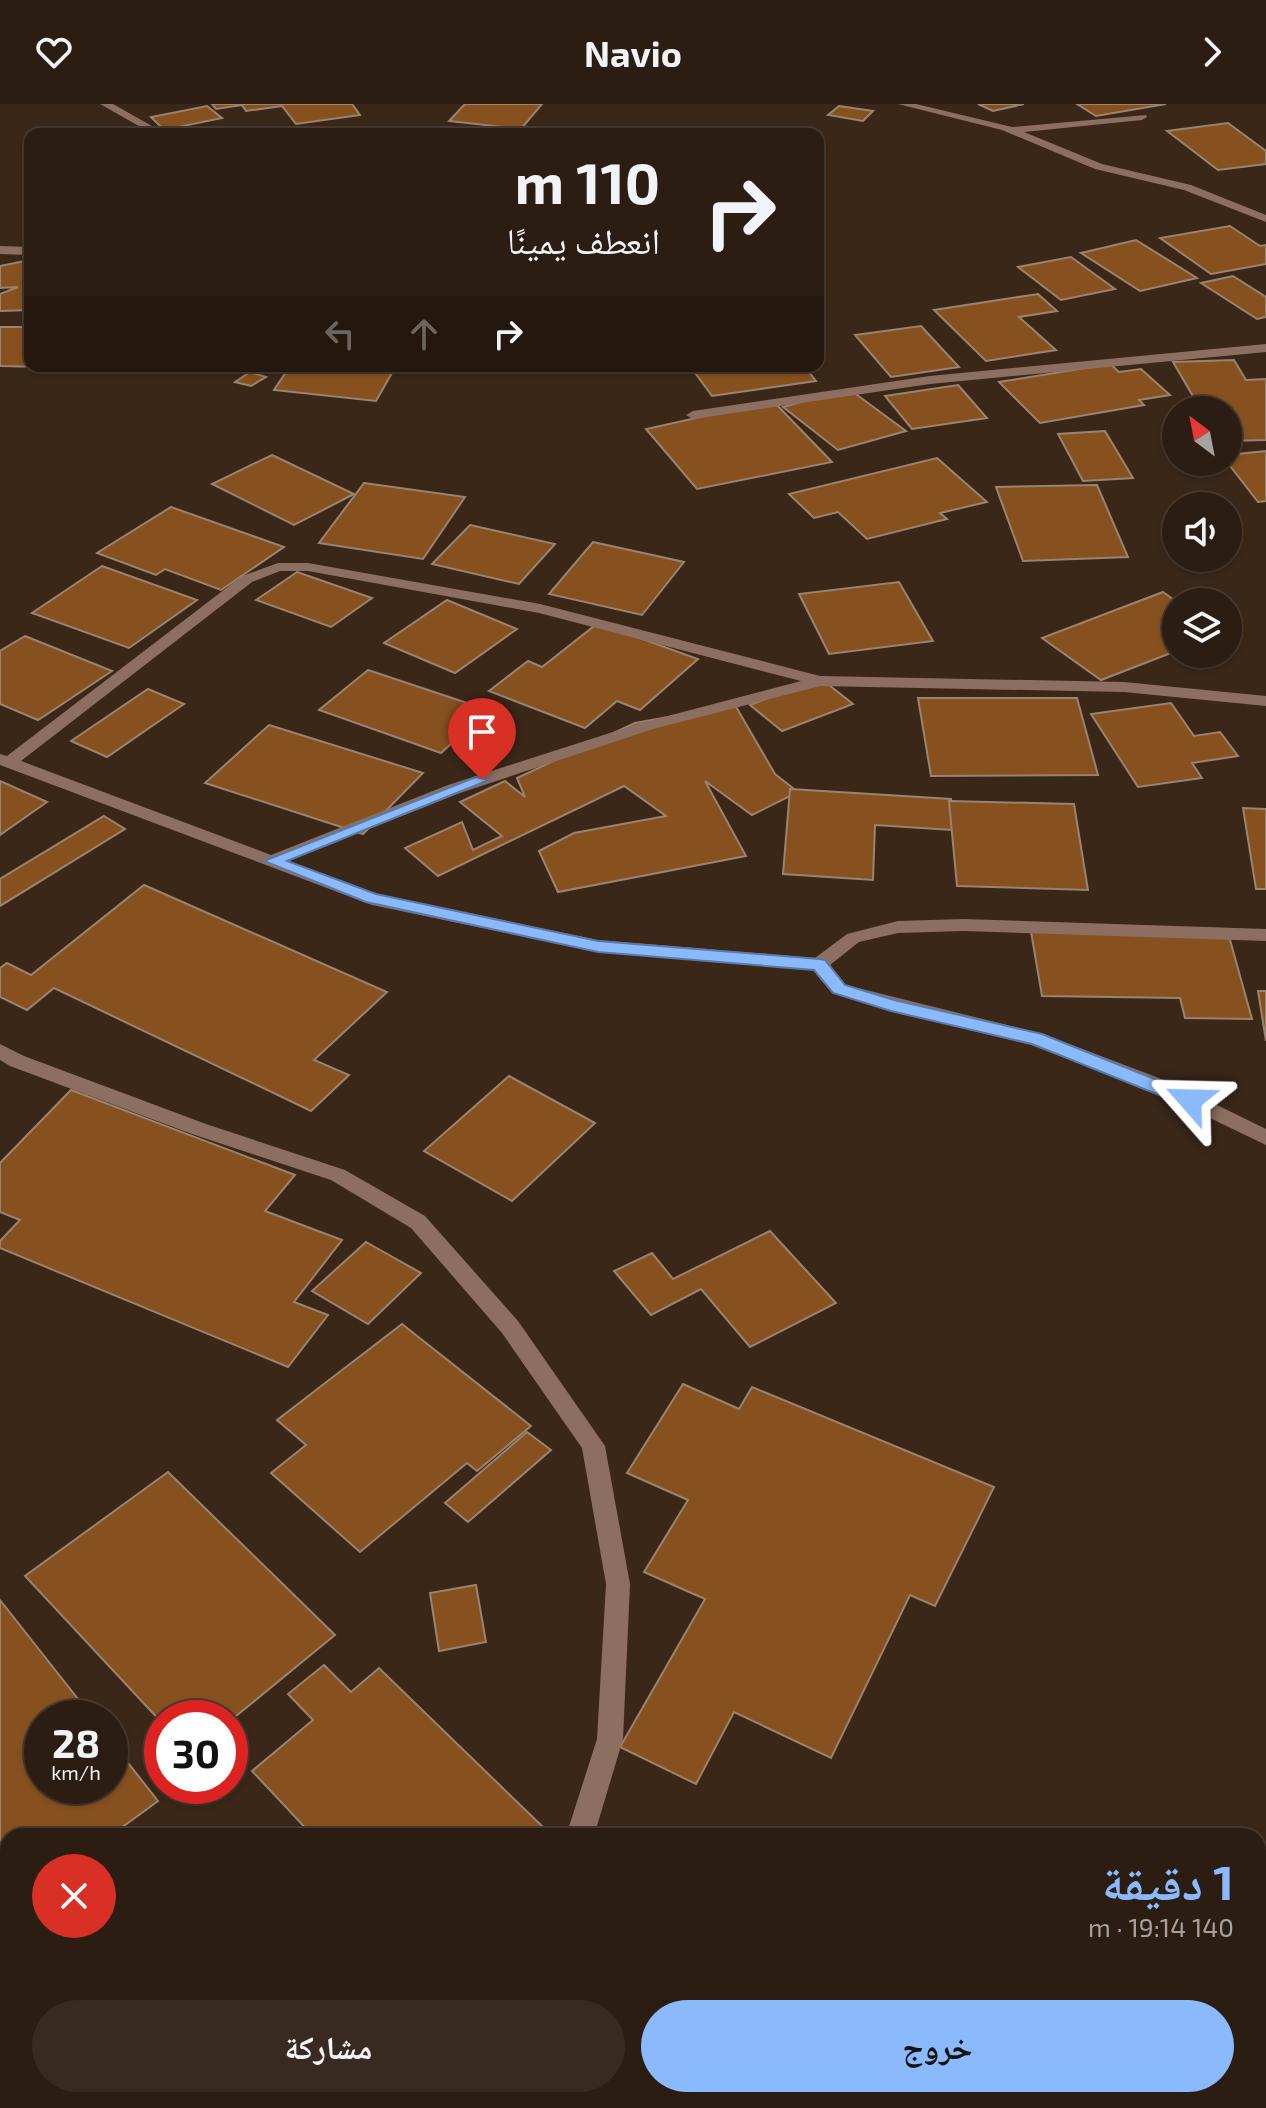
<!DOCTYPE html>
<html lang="ar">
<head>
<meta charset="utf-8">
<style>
	:root { --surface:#2c1d12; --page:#382a20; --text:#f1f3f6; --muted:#a6a29f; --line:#483b32; --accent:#8abafc }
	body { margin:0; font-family:"Exo 2","Noto Naskh Arabic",sans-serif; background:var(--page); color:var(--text); direction:rtl; height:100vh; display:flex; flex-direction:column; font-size:30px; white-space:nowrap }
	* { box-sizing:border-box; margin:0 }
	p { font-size:26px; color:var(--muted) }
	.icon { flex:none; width:44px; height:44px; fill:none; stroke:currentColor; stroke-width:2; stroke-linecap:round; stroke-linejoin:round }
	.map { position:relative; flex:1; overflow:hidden; direction:ltr }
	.panel { position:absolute; left:0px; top:1724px; width:1266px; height:280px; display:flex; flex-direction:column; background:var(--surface); border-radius:24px 24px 0 0; box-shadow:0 2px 6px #0004,0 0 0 2px var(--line); direction:rtl }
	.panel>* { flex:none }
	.banner { position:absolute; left:24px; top:24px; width:800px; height:244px; border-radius:16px; box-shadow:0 2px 6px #0004,0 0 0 2px var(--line); direction:rtl; background:#2c1d12; color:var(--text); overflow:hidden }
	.needle { width:52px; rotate:328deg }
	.buttons { position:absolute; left:1162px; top:292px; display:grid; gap:16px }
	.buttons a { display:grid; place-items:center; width:80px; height:80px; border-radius:50%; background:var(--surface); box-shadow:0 2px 6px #0004,0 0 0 2px var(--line); font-size:40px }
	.speed { position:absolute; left:24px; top:1596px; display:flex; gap:16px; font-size:40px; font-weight:700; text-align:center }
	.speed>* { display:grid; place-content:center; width:104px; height:104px; border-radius:50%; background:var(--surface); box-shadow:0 2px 6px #0004,0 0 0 2px var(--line); line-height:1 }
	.speed small { font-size:20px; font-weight:400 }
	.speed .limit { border:12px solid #d22; background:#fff; color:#111 }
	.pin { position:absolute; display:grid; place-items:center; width:68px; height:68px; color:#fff; margin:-82px -34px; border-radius:50% 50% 50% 0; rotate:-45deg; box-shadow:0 0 8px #0007 }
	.pin .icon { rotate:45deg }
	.me { position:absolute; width:88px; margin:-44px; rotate:295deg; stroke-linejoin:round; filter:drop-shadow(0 0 6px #0008) }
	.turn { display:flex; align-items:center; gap:28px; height:168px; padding:0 32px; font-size:36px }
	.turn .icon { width:104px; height:104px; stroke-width:2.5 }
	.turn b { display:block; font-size:56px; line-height:68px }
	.lanes { display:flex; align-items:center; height:76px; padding:0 32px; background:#0003; justify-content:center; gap:40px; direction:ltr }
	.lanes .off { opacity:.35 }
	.round { display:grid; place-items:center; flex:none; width:84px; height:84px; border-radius:42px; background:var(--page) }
	.overview { display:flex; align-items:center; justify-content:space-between; height:136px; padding:0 32px }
	h1 { font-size:48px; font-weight:700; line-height:60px; color:var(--accent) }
	.primary-button { display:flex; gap:16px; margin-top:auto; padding:16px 32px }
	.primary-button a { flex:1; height:92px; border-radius:48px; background:var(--accent); color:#111; font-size:32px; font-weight:700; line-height:92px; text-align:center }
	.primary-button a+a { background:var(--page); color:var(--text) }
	header { display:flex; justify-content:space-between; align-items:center; height:104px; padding:0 32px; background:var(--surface); font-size:36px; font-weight:700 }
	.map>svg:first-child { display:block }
</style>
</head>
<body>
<header><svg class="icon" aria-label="forward" viewBox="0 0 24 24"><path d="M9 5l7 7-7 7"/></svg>Navio<svg class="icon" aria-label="heart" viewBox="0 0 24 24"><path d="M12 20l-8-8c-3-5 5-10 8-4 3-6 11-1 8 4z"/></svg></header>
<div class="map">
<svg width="1266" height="2004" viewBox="0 0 1266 2004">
	<rect width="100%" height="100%" fill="#3a2718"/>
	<g fill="#86511f" stroke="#998371" stroke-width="2">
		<path d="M212,0H352L360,11L296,20L282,2L246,7L242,1L216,5Z"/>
		<path d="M465,0H542L521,25L449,17Z"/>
		<path d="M978,0H1024L993,7Z"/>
		<path d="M1077,0H1166L1096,12Z"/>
		<path d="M207,2L222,14L164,26L151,13Z"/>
		<path d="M839,2L873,7L863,17L828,11Z"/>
		<path d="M1228,19L1266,47V60L1218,66L1167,27Z"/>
		<path d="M153,23V30H79L80,27Z"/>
		<path d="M1230,122L1260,142L1266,141V160L1211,170L1160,134Z"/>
		<path d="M1136,136L1197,174L1140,187L1081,149Z"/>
		<path d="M1071,153L1115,185L1061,196L1018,163Z"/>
		<path d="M30,156V206L0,207V190L18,183L0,184V162Z"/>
		<path d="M1233,172L1266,193V213L1257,215L1201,179Z"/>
		<path d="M1038,190L1057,207L1019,213L1056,246L986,257L934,206Z"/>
		<path d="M921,222L959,263L891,273L855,231Z"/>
		<path d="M0,223H30V262L43,263L0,262Z"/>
		<path d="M1234,256L1246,276L1266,275V336L1228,337V306H1201L1173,258Z"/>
		<path d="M1110,260L1119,268L1141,265L1170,291L1139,296L1144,301L1040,319L999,278Z"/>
		<path d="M290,262H396L376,297L274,286Z"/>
		<path d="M690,262H804L816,277L712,292Z"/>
		<path d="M250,268L266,273L251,282L235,278Z"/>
		<path d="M958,281L987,314L912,325L885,292Z"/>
		<path d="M849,285L906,327L838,346L783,303Z"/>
		<path d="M773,297L832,358L697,385L646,325Z"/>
		<path d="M1105,327L1133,374L1083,377L1058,330Z"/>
		<path d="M1266,347V397L1258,398L1227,358L1228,351Z"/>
		<path d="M272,351L354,390L294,421L212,380Z"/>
		<path d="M937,354L987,398L940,409L947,415L867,435L838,408L814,414L789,390Z"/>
		<path d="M364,379L465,393L423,455L319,439Z"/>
		<path d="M1097,381L1128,453L1023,457L996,383Z"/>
		<path d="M171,403L284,443L221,486L165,465L156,471L97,449Z"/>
		<path d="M470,421L555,440L519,480L432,460Z"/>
		<path d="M593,438L684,458L642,511L549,490Z"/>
		<path d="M102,462L197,496L129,544L32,509Z"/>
		<path d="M297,468L372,494L331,523L256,496Z"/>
		<path d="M899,478L933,537L829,550L799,490Z"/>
		<path d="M1163,488L1177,498L1176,547L1101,576L1042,534Z"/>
		<path d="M447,496L517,525L455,569L384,539Z"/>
		<path d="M598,519L698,555L640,606L617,597L585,624L489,587L528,557L542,563Z"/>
		<path d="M25,532L112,567L38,616L0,600V547Z"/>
		<path d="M368,566L488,606L441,649L319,606Z"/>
		<path d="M820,574L853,600L782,627L750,601Z"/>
		<path d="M148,585L184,600L107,653L71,637Z"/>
		<path d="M918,594H1077L1098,671L931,672Z"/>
		<path d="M1171,599L1194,632L1220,628L1238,652L1192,659L1202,674L1138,683L1091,610Z"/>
		<path d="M735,601L775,670L798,688L752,711L705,677L746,752L558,788L539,747L574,729L666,712L624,682L438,772L405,744L462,718L473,746L502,732L460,698L505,677L525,693L517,674L635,619Z"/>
		<path d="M269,621L423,669L363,730L205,679Z"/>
		<path d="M0,677L47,698L0,731Z"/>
		<path d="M790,685L951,695L952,726L875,721L873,776L783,770Z"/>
		<path d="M949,697L1074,700L1088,786L957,782Z"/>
		<path d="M1243,704L1266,705V785H1256Z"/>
		<path d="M104,712L125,725L0,802V775Z"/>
		<path d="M144,781L387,888L314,956L349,971L311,1007L54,884L27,906L0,893V864L7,859L31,871Z"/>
		<path d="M1030,822L1227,825L1252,915L1185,914L1180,894L1042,892Z"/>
		<path d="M1258,887H1266V937Z"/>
		<path d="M509,972L595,1019L512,1097L424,1047Z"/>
		<path d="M71,986L295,1071L265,1107L342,1136L294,1198L328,1211L288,1263L0,1144V1137L20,1116L0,1108V1059Z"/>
		<path d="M770,1127L836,1199L750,1243L701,1185L651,1211L614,1167L652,1149L673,1175Z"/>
		<path d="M366,1138L421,1169L368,1220L312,1187Z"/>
		<path d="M402,1220L531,1322L477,1367L467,1359L360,1448L271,1369L306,1341L277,1316Z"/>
		<path d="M683,1280L739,1305L752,1283L994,1383L935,1502L910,1491L831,1654L734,1608L696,1680L620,1643L705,1495L644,1468L688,1396L627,1369Z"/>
		<path d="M527,1328L551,1346L468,1418L445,1399Z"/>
		<path d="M168,1368L335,1531L230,1617V1614H162V1619L25,1472Z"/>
		<path d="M476,1481L486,1538L439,1547L430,1489Z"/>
		<path d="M0,1496L93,1614H42V1682H110V1636L158,1697L110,1732H8V1808L0,1814Z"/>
		<path d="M324,1561L351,1588L379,1564L544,1724L535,1732H313L252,1667L313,1616L288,1590Z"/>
	</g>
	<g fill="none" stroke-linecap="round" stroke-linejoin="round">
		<g fill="#8d6f62" fill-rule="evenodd">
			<path d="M100,0H113L166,30H153Z"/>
			<path d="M898,0H916L1012,23L1146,11L1147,13L1142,16L1024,28L1102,60L1191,81L1266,111V118L1184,86L1095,65L1002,26Z"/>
			<path d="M0,142L30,143V151L0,150Z"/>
			<path d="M1266,240V248L930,280L693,315L686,311L693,307L930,272Z"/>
			<path d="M278,459H308L540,500L820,572L1124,578L1266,592V602L1124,588L820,582L653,625L460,689L288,757L376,790L598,836L815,854L847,830L898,817L963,815L1266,825V837L963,827L898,829L859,838L830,861L846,881L1043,930L1172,979L1266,1025V1041L1158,989L1031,941L891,907L832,889L813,866L598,848L372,801L0,661V650L7,652L242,472ZM280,467H308L539,509L801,577L641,619L448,681L271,751L21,657L252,478Z"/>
			<path d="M0,940L24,952L206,1020L345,1066L425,1112L518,1217L605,1342L630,1480L623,1635L594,1732H566L597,1635L606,1480L582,1344L502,1229L411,1124L331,1076L192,1030L10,962L0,956Z"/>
			<path d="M376,1996H413L409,2004H373Z"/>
		</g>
	</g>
	<path fill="#8abafc" stroke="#5a79a4" stroke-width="2" d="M476,673L489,676L287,757L376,790L598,837L819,855L825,856L845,881L894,896L1042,930L1197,992L1199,996L1190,1003L1184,1001L1032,940L891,907L833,889L814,866L598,848L366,798L264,757Z"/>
</svg>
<div class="buttons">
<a><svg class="needle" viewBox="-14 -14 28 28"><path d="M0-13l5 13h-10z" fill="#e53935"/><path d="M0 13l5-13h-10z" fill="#a6a29f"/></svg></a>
<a><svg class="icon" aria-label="sound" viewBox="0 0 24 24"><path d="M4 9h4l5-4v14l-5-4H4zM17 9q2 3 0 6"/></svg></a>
<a><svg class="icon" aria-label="layers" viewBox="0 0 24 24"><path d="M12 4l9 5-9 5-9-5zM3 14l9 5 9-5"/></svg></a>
</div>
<div class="speed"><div>28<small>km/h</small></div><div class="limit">30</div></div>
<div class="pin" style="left:482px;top:676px;background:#d93025"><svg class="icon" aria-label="arrive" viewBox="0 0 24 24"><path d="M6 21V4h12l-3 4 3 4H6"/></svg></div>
<svg class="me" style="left:1190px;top:996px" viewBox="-20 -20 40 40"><path d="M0-17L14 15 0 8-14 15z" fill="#8abafc" stroke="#fff" stroke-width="4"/></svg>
<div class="banner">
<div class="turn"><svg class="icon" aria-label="right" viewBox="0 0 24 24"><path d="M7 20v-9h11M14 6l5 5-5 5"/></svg><div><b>110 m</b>انعطف يمينًا</div></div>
<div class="lanes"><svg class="icon off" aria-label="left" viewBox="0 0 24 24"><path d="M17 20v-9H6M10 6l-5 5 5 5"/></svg><svg class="icon off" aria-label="ahead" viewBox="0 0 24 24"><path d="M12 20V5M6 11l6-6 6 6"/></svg><svg class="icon" aria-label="right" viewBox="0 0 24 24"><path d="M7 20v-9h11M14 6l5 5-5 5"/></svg></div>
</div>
<section class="panel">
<div class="overview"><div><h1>1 دقيقة</h1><p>140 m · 19:14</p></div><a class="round" style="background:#d93025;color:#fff"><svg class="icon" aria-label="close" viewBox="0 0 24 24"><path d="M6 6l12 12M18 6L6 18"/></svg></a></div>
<div class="primary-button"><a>خروج</a><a>مشاركة</a></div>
</section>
</div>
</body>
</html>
